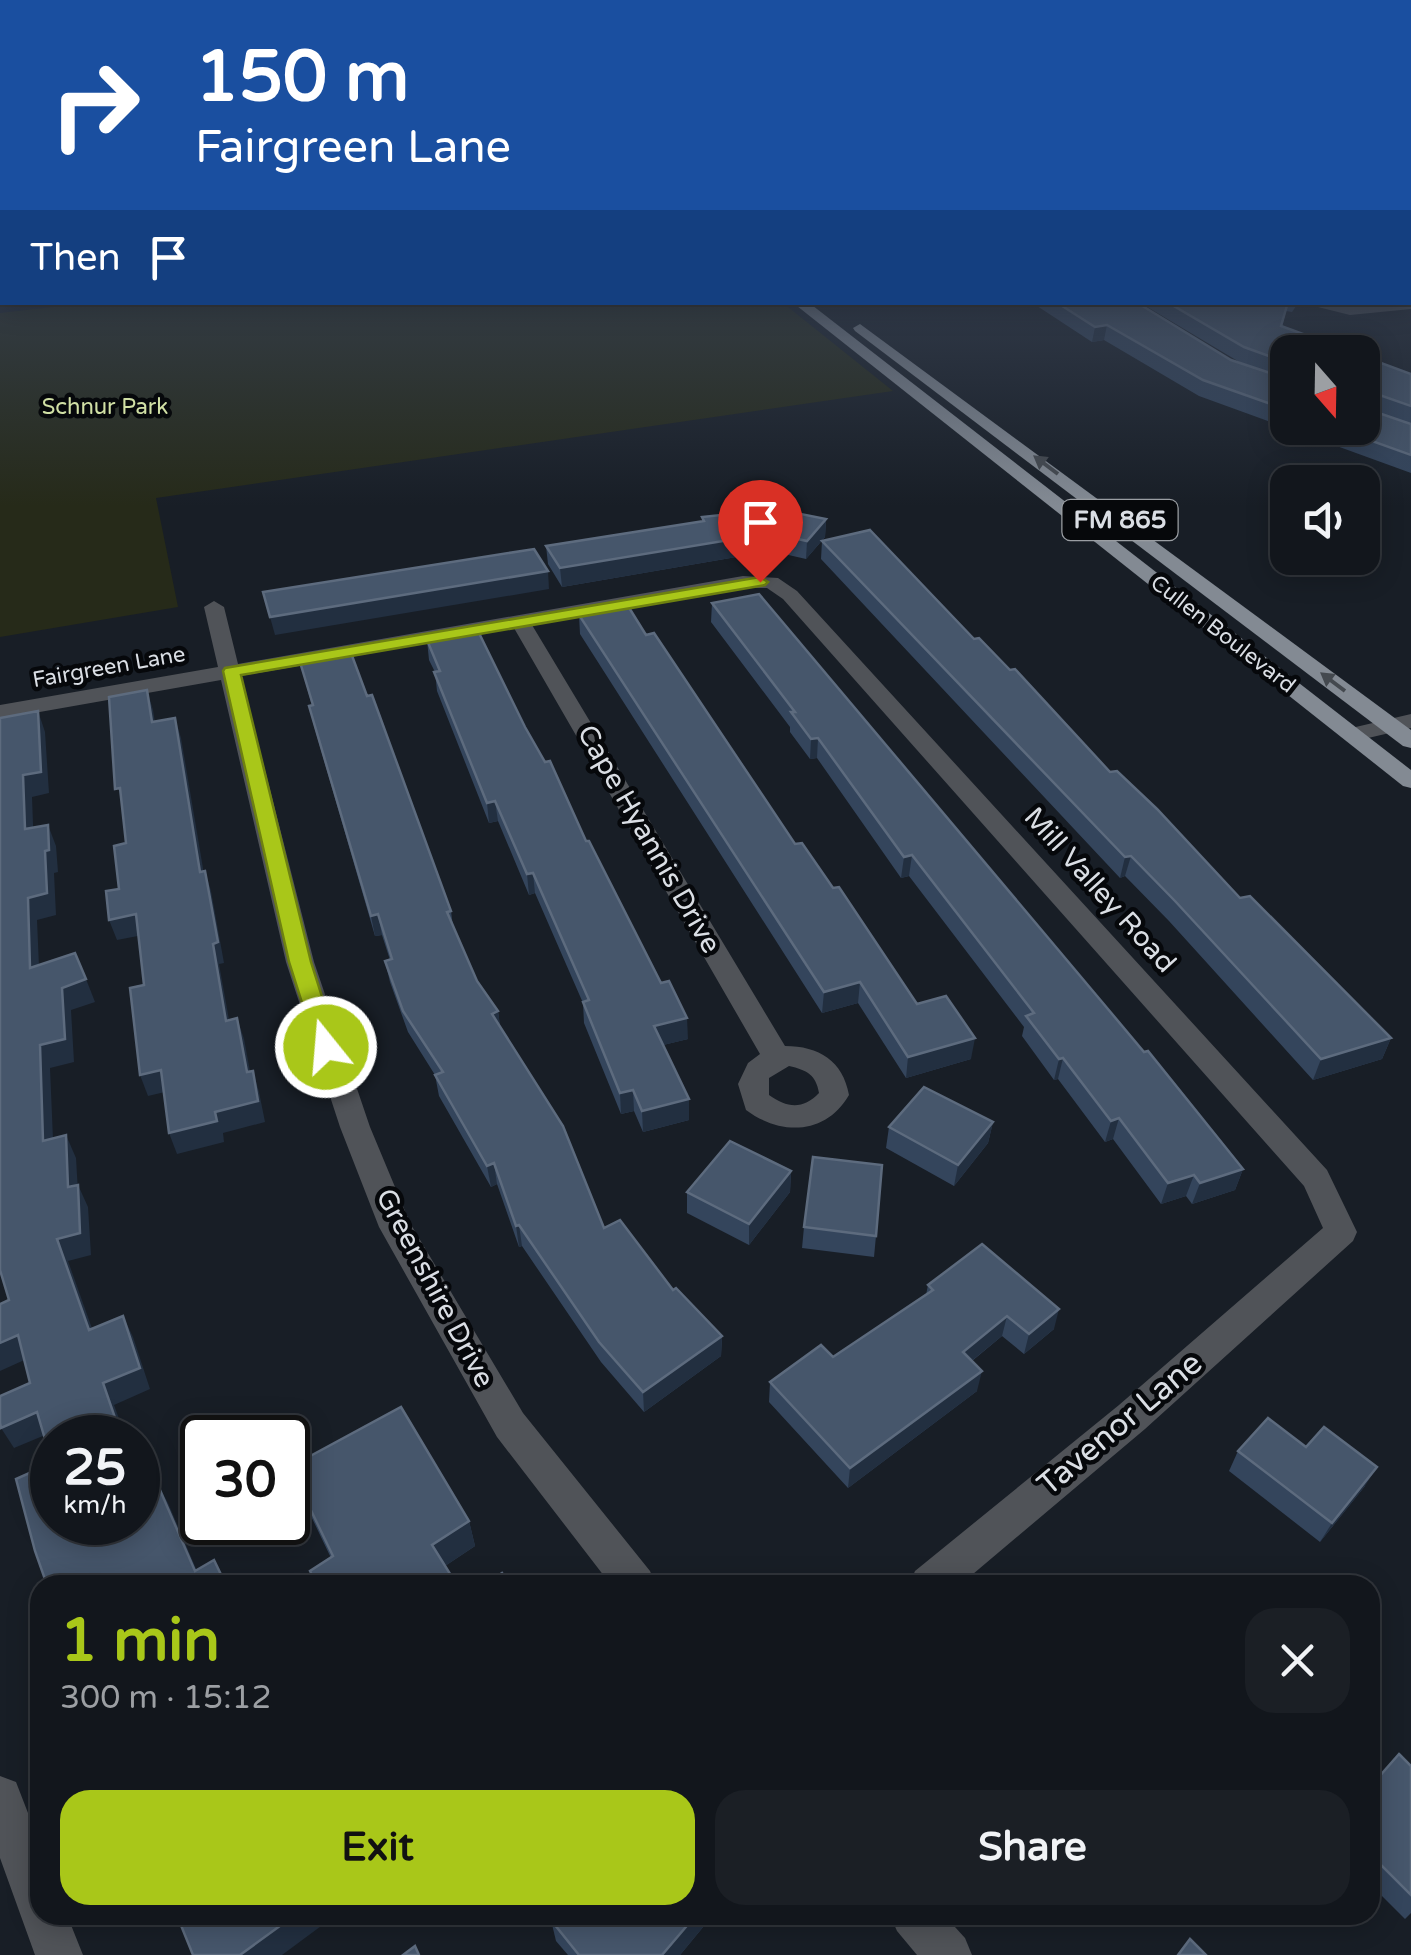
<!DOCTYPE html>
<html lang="en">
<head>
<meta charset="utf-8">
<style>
	:root { --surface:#12161c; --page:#1b1f25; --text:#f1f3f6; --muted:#9c9fa3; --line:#31353b; --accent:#a9c719 }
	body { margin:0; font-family:"Varela Round",sans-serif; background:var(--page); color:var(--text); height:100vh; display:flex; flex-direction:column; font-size:38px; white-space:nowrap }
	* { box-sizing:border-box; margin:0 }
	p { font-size:32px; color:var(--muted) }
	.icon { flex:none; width:55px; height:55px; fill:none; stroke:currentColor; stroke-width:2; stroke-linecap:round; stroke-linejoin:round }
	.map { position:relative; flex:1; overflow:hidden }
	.panel { position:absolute; left:30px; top:1575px; width:1350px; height:350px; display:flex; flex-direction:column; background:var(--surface); border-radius:30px; box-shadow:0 5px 25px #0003,0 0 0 2px var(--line) }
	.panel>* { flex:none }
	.banner { position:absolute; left:0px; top:0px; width:1412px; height:305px; box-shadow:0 5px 25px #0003,0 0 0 2px var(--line); background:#1a4fa0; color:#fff; overflow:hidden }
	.needle { width:65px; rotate:160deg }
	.tools { position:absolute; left:1270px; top:335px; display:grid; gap:20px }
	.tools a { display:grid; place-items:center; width:110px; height:110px; border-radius:20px; background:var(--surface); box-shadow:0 5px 25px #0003,0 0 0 2px var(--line); font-size:50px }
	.speed { position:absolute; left:30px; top:1415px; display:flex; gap:20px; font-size:50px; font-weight:700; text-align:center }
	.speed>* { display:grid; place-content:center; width:130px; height:130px; border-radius:50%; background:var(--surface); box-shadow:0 5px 25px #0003,0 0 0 2px var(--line); line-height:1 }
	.speed small { font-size:25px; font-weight:400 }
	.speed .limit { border:5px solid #111; border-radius:15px; background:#fff; color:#111 }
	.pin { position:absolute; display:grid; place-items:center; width:85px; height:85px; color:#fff; margin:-102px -42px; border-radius:50% 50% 50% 0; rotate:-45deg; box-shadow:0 0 10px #0007 }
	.pin .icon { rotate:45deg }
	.me { position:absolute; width:110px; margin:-55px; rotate:343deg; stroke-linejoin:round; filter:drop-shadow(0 0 8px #0008) }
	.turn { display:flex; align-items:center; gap:35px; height:210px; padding:0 30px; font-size:45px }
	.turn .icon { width:130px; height:130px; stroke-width:2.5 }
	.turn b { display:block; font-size:70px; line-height:85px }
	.then { display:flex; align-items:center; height:95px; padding:0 30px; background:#0003; gap:20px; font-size:38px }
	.round { display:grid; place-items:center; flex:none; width:105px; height:105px; border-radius:30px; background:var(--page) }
	.overview { display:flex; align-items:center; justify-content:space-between; height:170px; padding:0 30px }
	h1 { font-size:60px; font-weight:700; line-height:75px; color:var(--accent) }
	.primary-button { display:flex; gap:20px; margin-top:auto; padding:20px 30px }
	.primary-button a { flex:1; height:115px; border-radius:30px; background:var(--accent); color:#111; font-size:40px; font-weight:700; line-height:115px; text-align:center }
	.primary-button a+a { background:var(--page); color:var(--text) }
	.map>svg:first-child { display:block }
</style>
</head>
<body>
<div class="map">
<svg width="1411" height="1955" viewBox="0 0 1411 1955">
	<rect width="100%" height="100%" fill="#181e26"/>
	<path fill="#262a19" d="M96,302L783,303L893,391L156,498L178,607L0,637V313Z"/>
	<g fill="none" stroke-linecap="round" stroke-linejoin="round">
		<g fill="#505358" fill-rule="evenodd">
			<path d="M1411,301V309L1350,315L1298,302L1350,307Z"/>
			<path d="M743,576L778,578L797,591L1327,1170L1357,1232L1353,1241L1145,1429L960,1585H909L915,1571L1119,1405L1323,1228L1304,1186L783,599L767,588H743L532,625L785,1046C819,1046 843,1061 849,1095C826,1135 781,1136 746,1110L738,1084L748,1063L760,1054L514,628L241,676L314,962L370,1127L410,1223L523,1413L650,1571L656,1585H611L497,1437L379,1227L340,1127L286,962L221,680L0,719V705L218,667L204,607L214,601L224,607L238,664ZM789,1066C807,1070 816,1075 819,1093C803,1110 787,1108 769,1095V1078Z"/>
			<path d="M1411,714V728L1351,742L1340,735L1343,730Z"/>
			<path d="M0,1776L16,1782L40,1844V1915H67L83,1955H35L0,1858Z"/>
			<path d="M890,1915H944L965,1938L972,1955H917L897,1931Z"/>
		</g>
		<g fill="#838a93" fill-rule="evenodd">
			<path d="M792,302H808L1411,770V788L1403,786Z"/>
			<path d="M860,324L1411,730V748L1403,746L855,331L853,328Z"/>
		</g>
	</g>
	<g fill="#34455c">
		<path d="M1031,302H1136L1231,360L1241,363L1139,302H1299L1292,312L1286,311L1282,327L1288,352V428H1362V356L1411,374V473L1199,396L1104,340L1092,342Z"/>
		<path d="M702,517L773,532L826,519L825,537L806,559L771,551L562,587L548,564L546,546L702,521Z"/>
		<path d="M822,541L974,639L1240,898L1391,1038L1382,1059L1313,1080L1169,921L1125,876L1120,878L821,559Z"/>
		<path d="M712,603L1243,1169L1235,1190L1192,1204L1186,1196L1161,1204L1113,1139L1105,1142L1058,1079L1054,1080L1022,1036L1024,1027L909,876L901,878L817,758L810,759L790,732V727L711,622Z"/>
		<path d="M579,615L646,635L795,844L833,888L917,1004L971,1059L906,1078L858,1003L822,1013L580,634Z"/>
		<path d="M427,640L525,727L688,1039L663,1045L689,1099V1120L643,1132L634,1111L621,1114L584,1023L583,1003L535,893L529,895L498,821L489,823L437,691L435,672L429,660Z"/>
		<path d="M300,662L451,911L453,927L477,981L498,1011L500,1027L604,1228L722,1336L721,1356L644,1412L601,1362L522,1246L519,1247L497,1184L491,1187L439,1096L435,1075L408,1032L390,982L385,961L390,960L382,935L375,936L314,726L309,706H312Z"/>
		<path d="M993,1122L988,1143L954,1186L886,1148L889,1127Z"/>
		<path d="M791,1171L790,1192L749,1245L687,1213V1192Z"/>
		<path d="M804,1227L876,1236L874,1257L802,1248Z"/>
		<path d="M928,1285L1054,1329L1024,1354L1002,1336L972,1361L977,1391L848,1488L769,1402L770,1382L833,1357L926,1295Z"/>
		<path d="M1306,1447L1365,1486L1320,1542L1229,1471L1238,1451Z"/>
		<path d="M290,1467L469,1521L475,1546L445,1566L457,1585H316L310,1571L331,1558L300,1493Z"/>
		<path d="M1411,1766V1913L1405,1919L1370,1884V1787Z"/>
		<path d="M556,1915H713L680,1955H568L556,1941L551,1920Z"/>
	</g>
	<g fill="#222f40">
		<path d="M1107,325L1104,340L1092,342L1095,327Z"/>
		<path d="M826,519L825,537L806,559L807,541Z"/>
		<path d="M771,533V551L562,587L560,568Z"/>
		<path d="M548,571L549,589L275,635L270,617Z"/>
		<path d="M147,690L153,710L158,742L152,722Z"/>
		<path d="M38,711L45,732L49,793L32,797L34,851L25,829L23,775Z"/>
		<path d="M175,718L181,738L207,892L200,872Z"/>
		<path d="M818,738L817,758L810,759L811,739Z"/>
		<path d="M495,801L498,821L489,823L487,803Z"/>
		<path d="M48,825L56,846L58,872L54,873L56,915L37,920L40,990L30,968L28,898L45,851Z"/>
		<path d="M912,855L909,876L901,878L904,857Z"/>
		<path d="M1131,856L1125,876L1120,878L1125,857Z"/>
		<path d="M205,871L211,891L224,963L219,964L233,1042L226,1021L213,944Z"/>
		<path d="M533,873L535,893L529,895L527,874Z"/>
		<path d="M136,914L143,935L117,940L109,920Z"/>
		<path d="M378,914L382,935L375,936L371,916Z"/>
		<path d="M86,979L95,1002L71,1010L74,1062L50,1068L54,1163L43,1141L40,1045L62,988Z"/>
		<path d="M860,982L858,1003L822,1013L824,992Z"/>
		<path d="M498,1011L501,1032L492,1014Z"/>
		<path d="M237,1018L244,1039L254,1093L247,1072Z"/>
		<path d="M687,1018L688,1039L655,1047L654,1026Z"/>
		<path d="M975,1038L971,1059L906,1078L908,1057Z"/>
		<path d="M1391,1038L1382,1059L1313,1080L1321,1059Z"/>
		<path d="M1063,1058L1058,1079L1054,1080L1059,1059Z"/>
		<path d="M161,1070L169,1091L148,1096L140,1075Z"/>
		<path d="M253,1071L259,1092L265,1122L223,1133L224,1142L177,1154L169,1133L215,1112Z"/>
		<path d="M633,1090L634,1111L621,1114L620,1093Z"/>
		<path d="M689,1099V1120L643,1132L642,1111Z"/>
		<path d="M1119,1118L1113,1139L1105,1142L1111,1121Z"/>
		<path d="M993,1122L988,1143L954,1186L958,1165Z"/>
		<path d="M66,1135L76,1158L79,1209L68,1187Z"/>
		<path d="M494,1163L497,1184L491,1187L487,1166Z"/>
		<path d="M1243,1169L1235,1190L1192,1204L1200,1183Z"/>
		<path d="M791,1171L790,1192L749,1245V1224Z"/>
		<path d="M1194,1175L1186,1196L1161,1204L1168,1183Z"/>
		<path d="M78,1185L88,1207L91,1255L68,1261L100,1351L89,1330L57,1239Z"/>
		<path d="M519,1225L522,1246L519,1247L516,1226Z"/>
		<path d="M1059,1309L1054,1329L1024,1354L1029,1334Z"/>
		<path d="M123,1316L133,1337L150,1389L114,1405L126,1438H122L103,1383Z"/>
		<path d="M1007,1316L1002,1336L958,1372L963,1352Z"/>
		<path d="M18,1335L31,1357L0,1371V1343Z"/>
		<path d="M722,1336L721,1356L644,1412L643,1392Z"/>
		<path d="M982,1371L977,1391L848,1488L850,1468Z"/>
		<path d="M37,1412L50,1433L14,1448L1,1428Z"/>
		<path d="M1377,1467L1365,1486L1320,1542L1332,1523Z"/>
		<path d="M138,1472L152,1512L140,1492L138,1483Z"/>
		<path d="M157,1483L168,1503L203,1585L195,1571Z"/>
		<path d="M469,1521L475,1546L439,1570L432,1545Z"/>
		<path d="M295,1915H336L282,1955H240Z"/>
		<path d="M696,1915H713L680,1955H662Z"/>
	</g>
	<g fill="#46566b" stroke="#5d6b7e" stroke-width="2.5">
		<path d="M1410,233H1411V274L1410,273Z"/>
		<path d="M1056,302H1136L1231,360L1288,379V410L1203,380L1107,325L1095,327Z"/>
		<path d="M1167,302H1288L1281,326L1352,352H1288V363L1244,347Z"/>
		<path d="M1362,356L1411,374V406L1368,391L1363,395L1364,408L1411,424V455L1336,428H1362Z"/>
		<path d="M769,510L773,532L791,512L826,519L807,541L771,533L560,568L546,546L704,521L702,517Z"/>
		<path d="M870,530L974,639L979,638L1010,670L1015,669L1110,772L1117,771L1157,809L1240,898L1250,896L1391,1038L1321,1059L1175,901L1131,856L1125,857L822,541Z"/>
		<path d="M534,549L548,571L270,617L263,592Z"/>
		<path d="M759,594L1097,996L1144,1052L1148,1051L1243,1169L1200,1183L1194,1175L1168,1183L1119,1118L1111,1121L1063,1058L1059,1059L1026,1016L1034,1013L912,855L904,857L818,738L811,739L791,712H795L712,603Z"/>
		<path d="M628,606L646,635L654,633L795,844L802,843L833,888L839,887L917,1004L946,996L975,1038L908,1057L860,982L824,992L579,615Z"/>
		<path d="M478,631L525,727L545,762L550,761L586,841H589L661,983L669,981L687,1018L654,1026L689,1099L642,1111L633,1090L620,1093L583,1002L589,1000L533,873L527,874L495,801L487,803L434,672L440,671L427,640Z"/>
		<path d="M351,653L367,696L372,695L451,911L447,912L477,981L498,1011L492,1014L563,1126L604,1228L620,1220L673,1290L676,1288L722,1336L643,1392L599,1342L519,1225L516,1226L494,1163L487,1166L435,1075L443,1072L403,1011L385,961L392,959L378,914L371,916L309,706L313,705L300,662Z"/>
		<path d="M147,690L152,722L175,718L200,872L205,871L218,942L213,944L226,1021L237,1018L247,1072L253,1071L258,1101L215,1112L217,1121L169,1133L161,1070L140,1075L130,988L144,985L136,914L109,920L106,891L119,889L114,846L126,843L120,788L115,789L109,697Z"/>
		<path d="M38,711L41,772L23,775L25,829L48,825L49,850L45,851L47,893L28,898L30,968L75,953L86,979L62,988L65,1039L40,1045L43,1141L66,1135L68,1187L78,1185L80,1233L57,1239L89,1330L123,1316L140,1368L103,1383L122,1438H52V1522H138V1483L140,1492L157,1483L195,1571L214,1560L226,1585H47L35,1551L16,1479L52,1463L37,1412L1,1428L0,1423V1396L30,1383L18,1335L0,1343V1304L9,1300L0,1270V718Z"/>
		<path d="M924,1087L993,1122L958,1165L889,1127Z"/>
		<path d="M730,1141L791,1171L749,1224L687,1192Z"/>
		<path d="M813,1157L882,1165L876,1236L804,1227Z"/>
		<path d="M982,1244L1059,1309L1029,1334L1007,1316L963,1352L982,1371L850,1468L770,1382L821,1345L833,1357L933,1290L928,1285Z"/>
		<path d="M401,1407L469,1521L432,1545L457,1585H317L310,1571L333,1556L290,1467Z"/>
		<path d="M1268,1418L1306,1447L1324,1427L1377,1467L1332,1523L1238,1451Z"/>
		<path d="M502,1573L510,1585H485Z"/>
		<path d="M1399,1754L1411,1766V1895L1370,1854V1787Z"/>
		<path d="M182,1915H295L240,1955H193L178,1918Z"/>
		<path d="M556,1915H696L662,1955H579L551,1920Z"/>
		<path d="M1190,1939L1206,1955H1178Z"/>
		<path d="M415,1946L419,1955H403Z"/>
	</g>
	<defs><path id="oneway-solid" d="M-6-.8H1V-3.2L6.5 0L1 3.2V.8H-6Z" transform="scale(2.5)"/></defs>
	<g fill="#44494f">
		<use href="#oneway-solid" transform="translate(1046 465) rotate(-143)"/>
		<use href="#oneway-solid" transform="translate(1333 682) rotate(-143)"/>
	</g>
	<linearGradient id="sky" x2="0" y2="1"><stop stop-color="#0d1015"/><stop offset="0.46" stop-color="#374152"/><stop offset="1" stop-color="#374152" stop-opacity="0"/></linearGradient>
	<rect width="1411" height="506" fill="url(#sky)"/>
	<path fill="#a9c719" stroke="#6e8110" stroke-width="2.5" d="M760,577L768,582L765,585L241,675L311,962L338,1047L334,1053H318L289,962L223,671L225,668Z"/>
	<g text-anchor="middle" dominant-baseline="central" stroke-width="9" stroke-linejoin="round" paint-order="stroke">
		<g font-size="22" fill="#d1e0a5" stroke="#06080b">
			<text x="105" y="407">Schnur Park</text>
		</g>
		<g font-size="22" fill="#dadee4" stroke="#06080b">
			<text transform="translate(1223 634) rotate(38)">Cullen Boulevard</text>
			<text transform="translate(109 667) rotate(-10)">Fairgreen Lane</text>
		</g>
		<rect fill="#06080b" stroke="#9a9ea3" stroke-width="2.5" x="1062.5" y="500" width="115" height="40" rx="8"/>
		<g font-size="25" font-weight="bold" fill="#dadee4">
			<text x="1120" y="520">FM 865</text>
		</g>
		<g font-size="28" fill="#dadee4" stroke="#06080b">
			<text transform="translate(649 839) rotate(60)">Cape Hyannis Drive</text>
			<text transform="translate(1100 890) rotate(48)">Mill Valley Road</text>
			<text transform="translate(435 1288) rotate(62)">Greenshire Drive</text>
		</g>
		<g font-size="32" fill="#dadee4" stroke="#06080b">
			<text transform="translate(1120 1424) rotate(-40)">Tavenor Lane</text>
		</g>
	</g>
</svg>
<div class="tools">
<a><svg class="needle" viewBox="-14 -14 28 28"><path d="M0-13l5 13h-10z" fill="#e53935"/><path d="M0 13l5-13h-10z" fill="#9c9fa3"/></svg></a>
<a><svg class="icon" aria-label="sound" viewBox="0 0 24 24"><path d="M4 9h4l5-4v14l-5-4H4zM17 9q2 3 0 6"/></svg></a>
</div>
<div class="speed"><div>25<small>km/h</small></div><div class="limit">30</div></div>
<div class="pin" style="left:760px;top:582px;background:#d93025"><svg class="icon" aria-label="arrive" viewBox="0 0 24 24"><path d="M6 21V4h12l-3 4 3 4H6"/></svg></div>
<svg class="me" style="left:326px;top:1047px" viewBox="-20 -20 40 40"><circle r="17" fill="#a9c719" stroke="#fff" stroke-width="3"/><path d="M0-11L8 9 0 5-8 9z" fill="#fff"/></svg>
<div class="banner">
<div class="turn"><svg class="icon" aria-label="right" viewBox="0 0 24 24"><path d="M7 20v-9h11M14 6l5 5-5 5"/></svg><div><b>150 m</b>Fairgreen Lane</div></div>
<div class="then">Then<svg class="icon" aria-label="arrive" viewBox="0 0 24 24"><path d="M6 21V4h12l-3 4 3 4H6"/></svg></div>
</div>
<section class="panel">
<div class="overview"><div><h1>1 min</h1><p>300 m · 15:12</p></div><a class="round"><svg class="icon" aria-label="close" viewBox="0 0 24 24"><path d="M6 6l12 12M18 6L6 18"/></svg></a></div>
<div class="primary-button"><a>Exit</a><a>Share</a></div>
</section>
</div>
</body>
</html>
